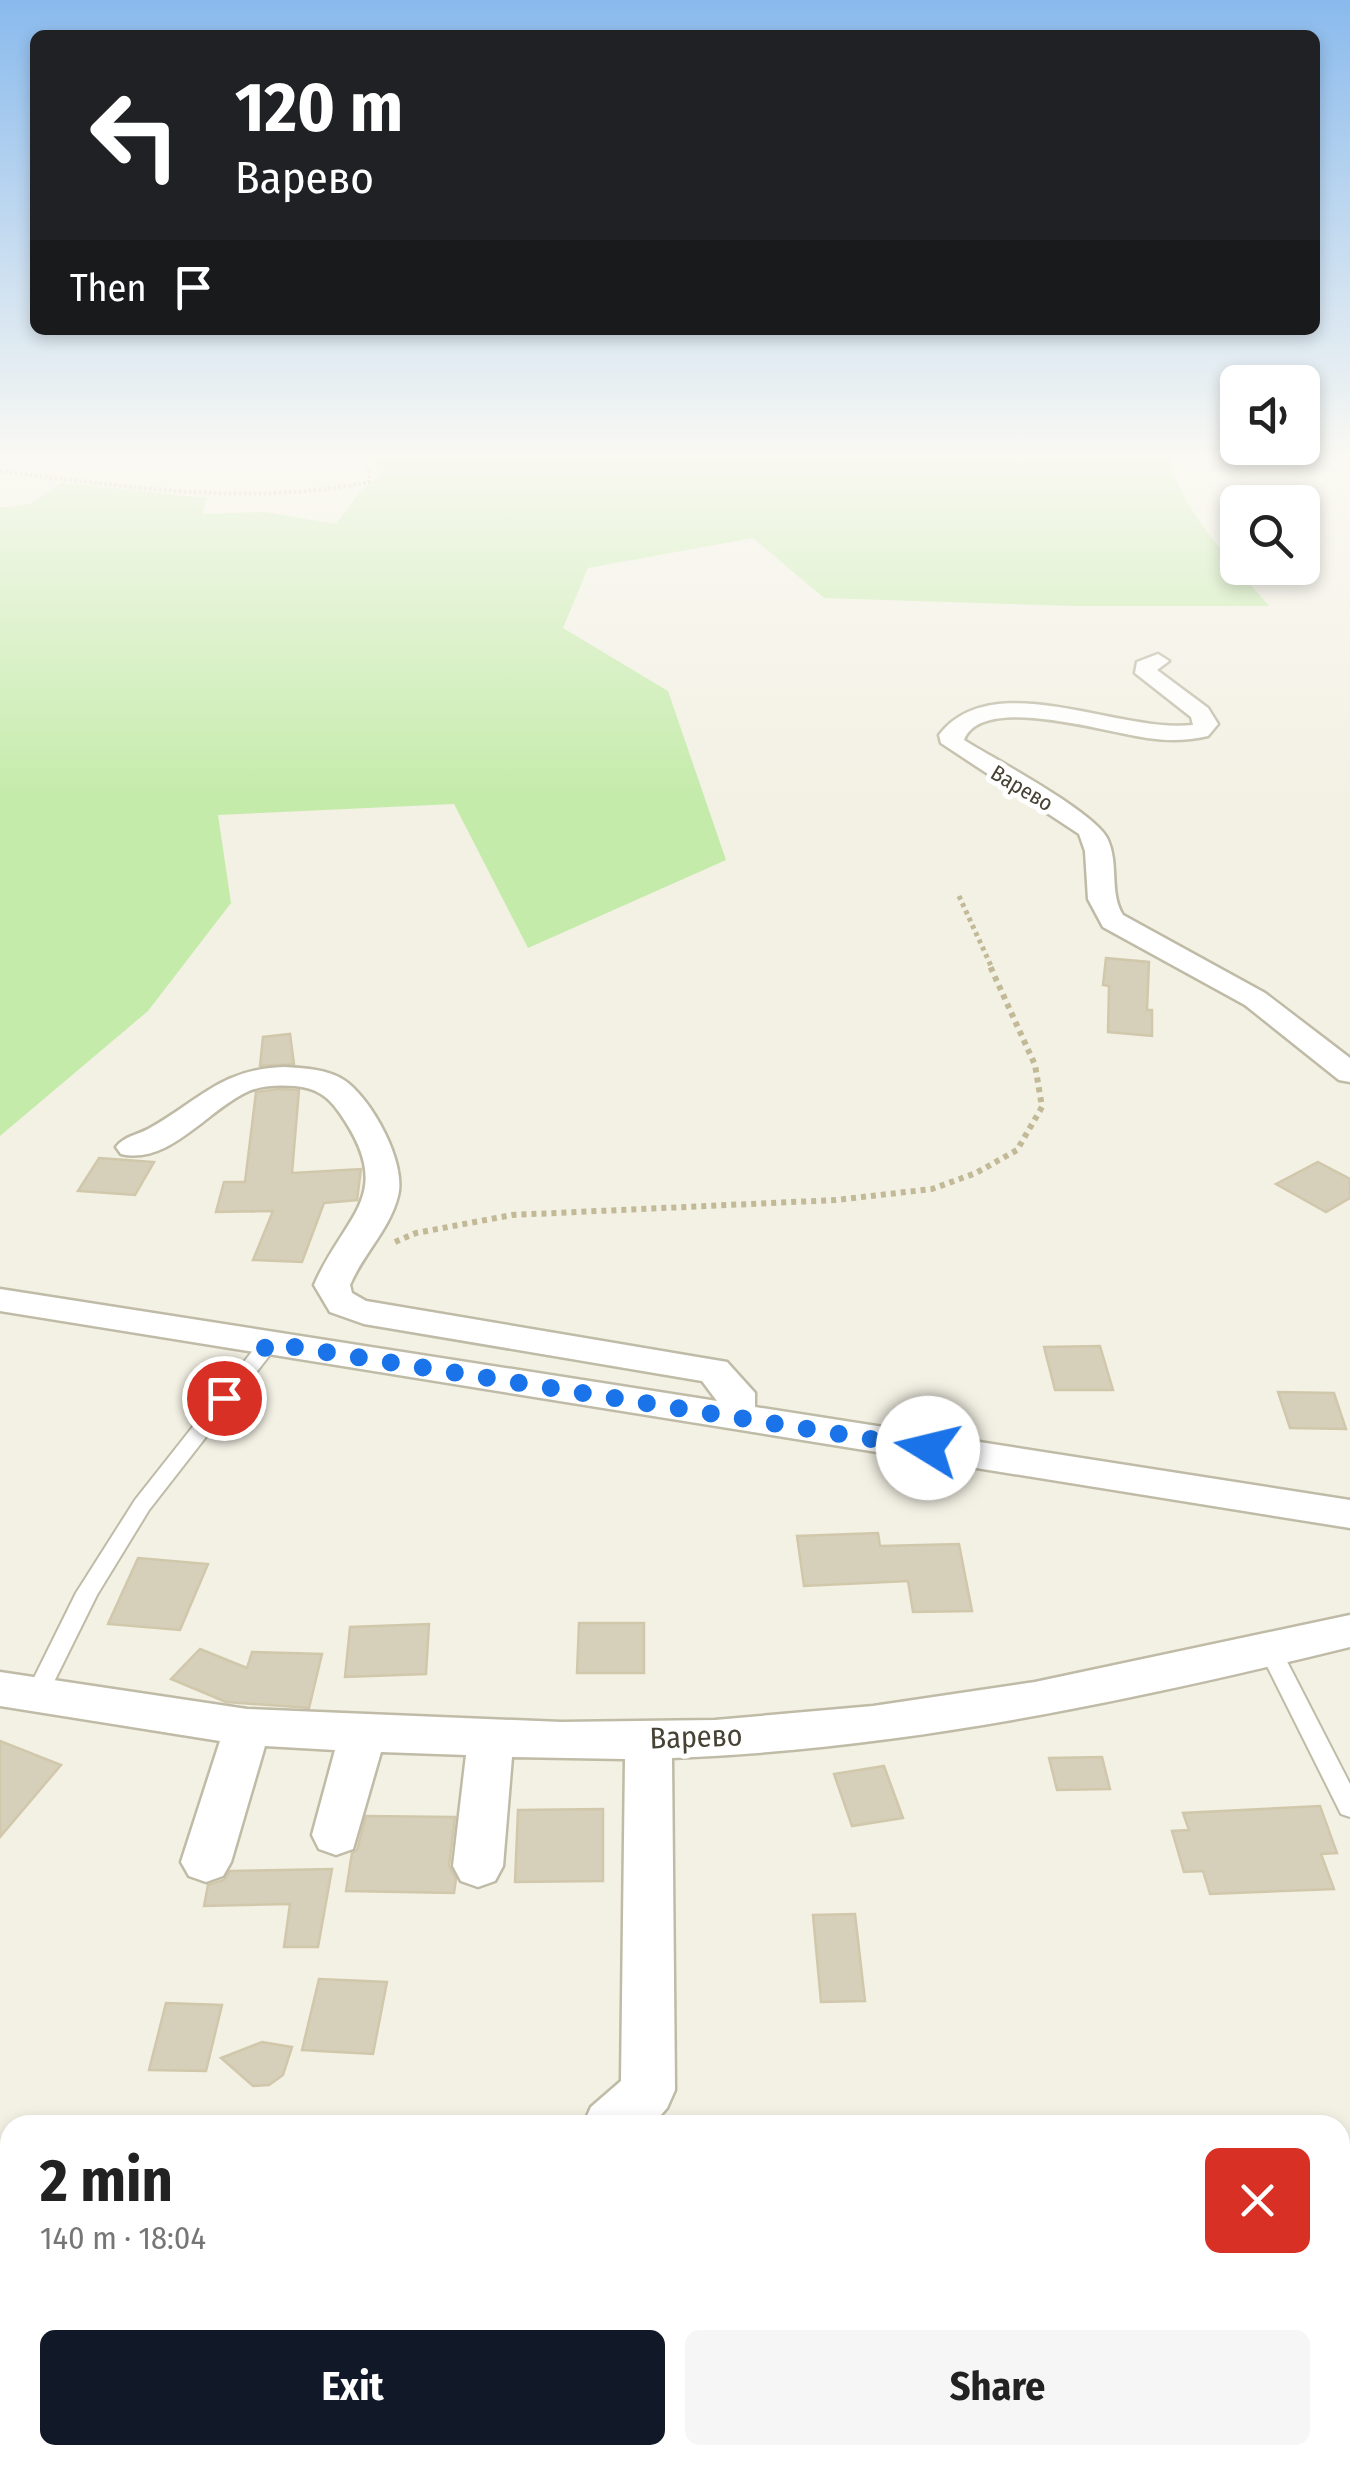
<!DOCTYPE html>
<html lang="en">
<head>
<meta charset="utf-8">
<style>
	:root { --surface:#fff; --page:#f6f6f6; --text:#222; --muted:#767676; --accent:#111827 }
	body { margin:0; font-family:"Fira Sans Condensed",sans-serif; background:var(--page); color:var(--text); height:100vh; display:flex; flex-direction:column; font-size:38px; white-space:nowrap }
	* { box-sizing:border-box; margin:0 }
	p { font-size:32px; color:var(--muted) }
	.icon { flex:none; width:55px; height:55px; fill:none; stroke:currentColor; stroke-width:2; stroke-linecap:round; stroke-linejoin:round }
	.map { position:relative; flex:1; overflow:hidden }
	.drawer { position:absolute; left:0px; top:2115px; width:1350px; height:350px; display:flex; flex-direction:column; background:var(--surface); border-radius:30px 30px 0 0; box-shadow:0 5px 15px #0003 }
	.drawer>* { flex:none }
	.guide { position:absolute; left:30px; top:30px; width:1290px; height:305px; border-radius:15px; box-shadow:0 5px 15px #0003; background:#202124; color:#fff; overflow:hidden }
	.buttons { position:absolute; left:1220px; top:365px; display:grid; gap:20px }
	.buttons a { display:grid; place-items:center; width:100px; height:100px; border-radius:15px; background:var(--surface); box-shadow:0 5px 15px #0003; font-size:50px }
	.pin { position:absolute; display:grid; place-items:center; width:85px; height:85px; color:#fff; margin:-42px; border:5px solid #fff; border-radius:50%; box-shadow:0 2px 10px #0007 }
	.me { position:absolute; width:110px; margin:-55px; rotate:279deg; stroke-linejoin:round; filter:drop-shadow(0 0 8px #0008) }
	.turn { display:flex; align-items:center; gap:35px; height:210px; padding:0 40px; font-size:45px }
	.turn .icon { width:130px; height:130px; stroke-width:2.5 }
	.turn b { display:block; font-size:70px; line-height:85px }
	.then { display:flex; align-items:center; height:95px; padding:0 40px; background:#0003; gap:20px; font-size:38px }
	.round { display:grid; place-items:center; flex:none; width:105px; height:105px; border-radius:15px; background:var(--page) }
	.overview { display:flex; align-items:center; justify-content:space-between; height:170px; padding:0 40px }
	h1 { font-size:60px; font-weight:700; line-height:75px }
	.button { display:flex; gap:20px; margin-top:auto; padding:20px 40px }
	.button a { flex:1; height:115px; border-radius:15px; background:var(--accent); color:#fff; font-size:40px; font-weight:700; line-height:115px; text-align:center }
	.button a+a { background:var(--page); color:var(--text) }
	.map>svg:first-child { display:block }
</style>
</head>
<body>
<div class="map">
<svg width="1350" height="2465" viewBox="0 0 1350 2465">
	<rect width="100%" height="100%" fill="#f3f1e4"/>
	<path fill="#c4ebaa" d="M373,454H1168C1182,513 1230,560 1269,606H1074L824,598L753,538L588,568L563,628L668,691L726,860L528,948L454,804L218,815L231,903L148,1011L0,1136V508L30,504L61,483L207,498L202,514L264,512L336,524L362,489L379,476Z"/>
	<g fill="#d6cfb9" stroke="#d1c8ac" stroke-width="2.5">
		<path d="M1106,958L1149,962L1147,1010H1152V1036L1108,1032L1109,986L1103,985Z"/>
		<path d="M290,1034L294,1064L260,1066L263,1037Z"/>
		<path d="M278,1089L299,1090L292,1173L361,1169L357,1200L324,1203L302,1262L253,1260L273,1211L216,1212L224,1182H245L256,1092Z"/>
		<path d="M99,1158L140,1161L154,1162L135,1195L78,1191Z"/>
		<path d="M1318,1162L1350,1179V1198L1326,1212L1276,1184Z"/>
		<path d="M1100,1346L1113,1390H1055L1044,1347Z"/>
		<path d="M1278,1392L1334,1393L1346,1429L1290,1428Z"/>
		<path d="M878,1533L880,1546L959,1544L972,1611L913,1612L908,1581L804,1586L797,1536Z"/>
		<path d="M138,1558L208,1564L180,1630L108,1624Z"/>
		<path d="M579,1623H644V1673H577Z"/>
		<path d="M429,1624L426,1674L345,1677L350,1627Z"/>
		<path d="M200,1649L247,1668L252,1652L322,1654L309,1708L226,1702L171,1679Z"/>
		<path d="M0,1741L61,1765L0,1837Z"/>
		<path d="M1102,1757L1110,1789L1057,1790L1049,1758Z"/>
		<path d="M884,1766L903,1818L852,1826L834,1774Z"/>
		<path d="M1320,1806L1337,1853L1321,1854L1334,1889L1210,1894L1203,1871L1184,1872L1172,1831L1189,1830L1183,1813Z"/>
		<path d="M603,1809V1881L515,1882L518,1810Z"/>
		<path d="M366,1816L455,1817L449,1866L456,1879L454,1893L346,1891L352,1853L357,1850Z"/>
		<path d="M332,1869L318,1947H284L290,1904L204,1906L208,1885L224,1880L230,1871Z"/>
		<path d="M855,1914L865,2001L821,2002L813,1915Z"/>
		<path d="M319,1979L387,1982L373,2054L302,2050Z"/>
		<path d="M166,2003L222,2005L206,2071L149,2070Z"/>
		<path d="M262,2042L292,2047L283,2075L269,2085L253,2086L221,2058Z"/>
	</g>
	<g fill="none" stroke-linecap="round" stroke-linejoin="round">
		<g stroke="#bfbba6" stroke-width="4">
			<g id="service">
				<path d="M269,1337L276,1339L278,1343L276,1347L149,1510L97,1595L44,1702L36,1705L28,1702L25,1696L76,1593L135,1500L262,1339Z"/>
				<path d="M1270,1642L1278,1644L1350,1784V1817L1341,1814L1259,1650L1262,1644Z"/>
			</g>
		</g>
		<g stroke="#bfbba6" stroke-width="5">
			<g id="minor">
				<path d="M1158,654L1169,661L1157,670L1208,708L1218,724L1208,736C1187,741 1168,741 1147,738C1107,733 982,693 964,740C994,759 1097,813 1108,840C1119,865 1109,892 1123,915L1265,993L1350,1058V1082L1339,1080L1245,1005L1103,927L1088,899L1085,851L1079,834L941,743L939,735C993,665 1119,734 1193,725L1191,717L1135,673L1137,662Z"/>
				<path d="M284,1067C303,1068 327,1069 344,1080C371,1098 407,1163 398,1196C390,1229 363,1254 350,1285L352,1293L366,1301L727,1362L755,1393V1407L1350,1500V1528L0,1311V1289L717,1401L702,1381L364,1324L330,1312L314,1285C345,1213 398,1196 339,1112C327,1095 315,1088 295,1086C280,1085 263,1085 249,1091C209,1108 169,1166 121,1154L116,1147C124,1136 138,1135 150,1128C200,1100 221,1069 284,1067Z"/>
				<path d="M1350,1615V1647C1127,1702 902,1749 672,1758L675,2090L667,2108L652,2125H583L591,2107L621,2081L625,1759L512,1757L503,1866L495,1881L478,1887L461,1881L453,1866L466,1755L381,1752L353,1849L336,1855L319,1849L312,1835L335,1750L265,1746L231,1862L223,1876L206,1882L189,1876L181,1862L220,1741L0,1706V1672L247,1709L561,1722L715,1720L873,1706L1035,1682Z"/>
			</g>
		</g>
		<path stroke="#c2b997" stroke-width="4" stroke-dasharray="2.5 2.5" stroke-linecap="butt" d="M0,471C124,486 245,507 369,482L370,473L358,454"/>
		<path stroke="#c2b997" stroke-width="5" stroke-dasharray="4 4" stroke-linecap="butt" d="M959,896L992,968"/>
		<path stroke="#c2b997" stroke-width="6" stroke-dasharray="5 5" stroke-linecap="butt" d="M395,1242L416,1233L512,1215L836,1200L932,1189L976,1173L1017,1150L1042,1107L1035,1065L990,966"/>
		<use href="#service" fill="#fff" fill-rule="evenodd"/>
		<use href="#minor" fill="#fff" fill-rule="evenodd"/>
	</g>
	<linearGradient id="sky" x2="0" y2="1"><stop stop-color="#89baed"/><stop offset="0.57" stop-color="#faf9f3"/><stop offset="1" stop-color="#faf9f3" stop-opacity="0"/></linearGradient>
	<rect width="1350" height="799" fill="url(#sky)"/>
	<g fill="none" stroke-linecap="round" stroke-linejoin="round">
		<path stroke="#1a73e8" stroke-width="18" stroke-dasharray="0 32.4" d="M224,1398L269,1343L928,1448"/>
	</g>
	<g text-anchor="middle" dominant-baseline="central" stroke-width="10" stroke-linejoin="round" paint-order="stroke">
		<g font-size="22" fill="#464234" stroke="#fff">
			<text transform="translate(1022 788) rotate(31)">Варево</text>
		</g>
		<g font-size="30" fill="#464234" stroke="#fff">
			<text transform="translate(696 1737) rotate(-2)">Варево</text>
		</g>
	</g>
</svg>
<div class="buttons">
<a><svg class="icon" aria-label="sound" viewBox="0 0 24 24"><path d="M4 9h4l5-4v14l-5-4H4zM17 9q2 3 0 6"/></svg></a>
<a><svg class="icon" aria-label="search" viewBox="0 0 24 24"><circle cx="10" cy="10" r="6"/><path d="M15 15l6 6"/></svg></a>
</div>
<div class="pin" style="left:224px;top:1398px;background:#d93025"><svg class="icon" aria-label="arrive" viewBox="0 0 24 24"><path d="M6 21V4h12l-3 4 3 4H6"/></svg></div>
<svg class="me" style="left:928px;top:1448px" viewBox="-20 -20 40 40"><circle r="19" fill="#fff"/><path d="M0-13L10 11 0 6-10 11z" fill="#1a73e8"/></svg>
<div class="guide">
<div class="turn"><svg class="icon" aria-label="left" viewBox="0 0 24 24"><path d="M17 20v-9H6M10 6l-5 5 5 5"/></svg><div><b>120 m</b>Варево</div></div>
<div class="then">Then<svg class="icon" aria-label="arrive" viewBox="0 0 24 24"><path d="M6 21V4h12l-3 4 3 4H6"/></svg></div>
</div>
<section class="drawer">
<div class="overview"><div><h1>2 min</h1><p>140 m · 18:04</p></div><a class="round" style="background:#d93025;color:#fff"><svg class="icon" aria-label="close" viewBox="0 0 24 24"><path d="M6 6l12 12M18 6L6 18"/></svg></a></div>
<div class="button"><a>Exit</a><a>Share</a></div>
</section>
</div>
</body>
</html>
